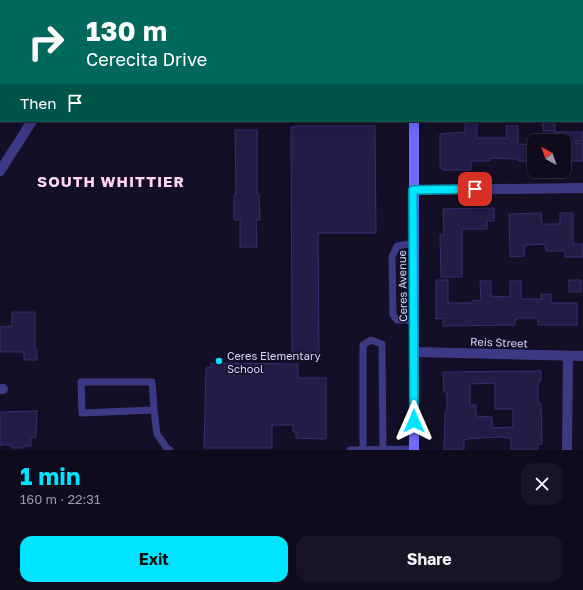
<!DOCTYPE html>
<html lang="en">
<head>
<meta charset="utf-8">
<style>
	:root { --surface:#0e0b1c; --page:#171425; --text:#f1f3f6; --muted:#9b9ba3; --line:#2e2b3b; --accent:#00e5ff }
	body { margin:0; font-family:"Golos Text",sans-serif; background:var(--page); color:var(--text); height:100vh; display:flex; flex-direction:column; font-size:15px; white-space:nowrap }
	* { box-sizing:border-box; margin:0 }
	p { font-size:13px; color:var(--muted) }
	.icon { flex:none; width:22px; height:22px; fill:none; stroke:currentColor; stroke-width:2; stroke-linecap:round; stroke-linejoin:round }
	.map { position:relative; height:450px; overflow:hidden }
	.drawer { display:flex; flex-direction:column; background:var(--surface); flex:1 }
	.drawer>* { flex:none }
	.top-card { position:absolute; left:0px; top:0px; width:583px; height:122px; box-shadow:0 2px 10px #0003,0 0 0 1px var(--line); background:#00695c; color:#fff; overflow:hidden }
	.needle { width:26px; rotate:320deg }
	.controls { position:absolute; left:527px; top:134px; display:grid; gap:8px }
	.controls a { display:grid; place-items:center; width:44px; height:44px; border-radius:8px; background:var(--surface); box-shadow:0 2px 10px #0003,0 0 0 1px var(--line); font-size:20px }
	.pin { position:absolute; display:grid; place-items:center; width:34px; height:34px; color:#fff; margin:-17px; border-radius:8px; box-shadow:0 2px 6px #0006 }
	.me { position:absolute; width:44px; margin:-22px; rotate:0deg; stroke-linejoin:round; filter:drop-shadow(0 0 3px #0008) }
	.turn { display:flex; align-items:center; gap:14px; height:84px; padding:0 20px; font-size:18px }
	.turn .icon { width:52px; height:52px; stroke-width:2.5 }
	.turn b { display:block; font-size:28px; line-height:34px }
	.then { display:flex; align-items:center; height:38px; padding:0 20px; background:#0003; gap:8px; font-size:15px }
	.round { display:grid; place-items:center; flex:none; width:42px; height:42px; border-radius:12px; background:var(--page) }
	.summary { display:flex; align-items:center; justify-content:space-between; height:68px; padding:0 20px }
	h1 { font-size:24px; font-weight:700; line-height:30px; color:var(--accent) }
	.primary-button { display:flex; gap:8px; margin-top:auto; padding:8px 20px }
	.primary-button a { flex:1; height:46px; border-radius:12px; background:var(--accent); color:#111; font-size:16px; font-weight:700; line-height:46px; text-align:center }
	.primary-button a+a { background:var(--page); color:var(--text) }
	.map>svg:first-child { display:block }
</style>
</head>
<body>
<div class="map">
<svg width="583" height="450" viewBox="0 0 583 450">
	<rect width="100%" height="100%" fill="#130f26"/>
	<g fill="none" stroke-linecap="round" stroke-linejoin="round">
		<g stroke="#0c2248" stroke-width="3.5">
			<path d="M39,1V0"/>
			<path d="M0,64L1,62"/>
		</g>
	</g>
	<g fill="#241b47" stroke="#3b2d73" fill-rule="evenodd">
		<path d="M465,121H477V138H507L506,126H518V144L534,145V161H518V159L490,158V161H471V170H443L440,166V134L465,132Z"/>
		<rect x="543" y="121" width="12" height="10"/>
		<path d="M295,126H375L376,233H318L319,357H292L291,127H295Z"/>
		<path d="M235,130H257V194H259L260,220H256L257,247H240V220H234V194H236Z"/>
		<path d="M554,132H583V141H575V143H583V161H564V141H554Z"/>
		<path d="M494,208V221H487V229H462V277H441L440,235H444L443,209Z"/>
		<path d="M541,213L542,224H560V213H573V244H583V257H565V251H546L545,244L525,245L524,256L510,257L509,214Z"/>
		<path d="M436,280H448V303H472V301L481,300L480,281H491V296L510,297V281H521V299H542L541,294H551V303H577V325H538V318H517V320H515V325L443,326V318L436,319Z"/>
		<rect x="569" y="280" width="12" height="12"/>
		<path d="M12,312H35V349H37V360H24V352H0V327L12,326Z"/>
		<path d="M211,363L298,364V378H326V437L325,439L296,438V432H293V425H272V448H204L206,368L211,367Z"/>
		<path d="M541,371V381L538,383V403H541L542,444H538V450H511V438L497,437L466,439V440H464V450H444L445,412H447V392H444L443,372ZM495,383V409H513V427L492,428V417L476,416V405H470V384Z"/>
		<path d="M37,411L36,437L31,438V446H23V448H12V445H0V412Z"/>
	</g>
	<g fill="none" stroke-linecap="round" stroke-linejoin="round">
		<g stroke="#3d3a85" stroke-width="7">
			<path d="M24,1L25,0"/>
			<path d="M0,38L1,36"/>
			<path d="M414,243L397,246L392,257L393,315L397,320H414"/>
			<path d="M154,410L82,413L81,382H152L154,410L157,434L168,450H170"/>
			<path d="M350,450L414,449"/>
			<path d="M363,450V345L371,340L382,344L383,450"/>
		</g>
		<g stroke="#3d3a85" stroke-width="10">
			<path d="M180,1L181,0"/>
			<path d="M582,8H583"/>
			<path d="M0,171L32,121"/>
			<path d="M413,190L583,188"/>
			<path d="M415,352L583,356"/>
			<path d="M0,389H3"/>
			<path d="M567,450L568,356"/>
		</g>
		<g stroke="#6f6bff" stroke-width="10">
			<path d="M414,1V0"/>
			<path d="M414,121V450"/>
		</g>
	</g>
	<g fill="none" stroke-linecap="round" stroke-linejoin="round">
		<g stroke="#0095a6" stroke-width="10">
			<path id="route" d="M414,421L413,190L475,189"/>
		</g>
		<use href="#route" stroke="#00e5ff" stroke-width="7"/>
	</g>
	<circle fill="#00e5ff" stroke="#130f26" stroke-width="1.5" cx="219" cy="361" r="4"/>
	<g text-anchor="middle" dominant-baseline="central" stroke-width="3" stroke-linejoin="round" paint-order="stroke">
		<g font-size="11" fill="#d9d4ff" stroke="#130f26">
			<text transform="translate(402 286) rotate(-91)">Ceres Avenue</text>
			<text transform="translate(499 342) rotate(2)">Reis Street</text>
		</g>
		<g font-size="11" fill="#d9d4ff" stroke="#130f26" text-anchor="start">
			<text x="227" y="355">Ceres Elementary<tspan x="227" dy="13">School</tspan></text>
		</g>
		<g font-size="15" font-weight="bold" letter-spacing="1" fill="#ffd6f0" stroke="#130f26">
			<text x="111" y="181">SOUTH WHITTIER</text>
		</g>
	</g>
</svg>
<div class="controls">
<a><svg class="needle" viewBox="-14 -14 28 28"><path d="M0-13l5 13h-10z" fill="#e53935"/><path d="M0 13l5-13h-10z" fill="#9b9ba3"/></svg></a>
</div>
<div class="pin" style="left:475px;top:189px;background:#d93025"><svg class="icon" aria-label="arrive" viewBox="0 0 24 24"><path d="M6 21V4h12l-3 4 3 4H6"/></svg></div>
<svg class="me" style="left:414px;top:421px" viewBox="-20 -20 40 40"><path d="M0-17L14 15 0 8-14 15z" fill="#00e5ff" stroke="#fff" stroke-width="4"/></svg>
<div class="top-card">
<div class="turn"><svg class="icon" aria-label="right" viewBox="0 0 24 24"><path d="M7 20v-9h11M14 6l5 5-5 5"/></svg><div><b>130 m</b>Cerecita Drive</div></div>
<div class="then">Then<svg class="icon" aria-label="arrive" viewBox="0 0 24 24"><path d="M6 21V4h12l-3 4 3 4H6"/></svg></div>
</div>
</div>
<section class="drawer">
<div class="summary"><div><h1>1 min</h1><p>160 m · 22:31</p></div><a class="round"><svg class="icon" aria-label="close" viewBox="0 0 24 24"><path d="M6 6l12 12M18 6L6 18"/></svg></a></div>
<div class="primary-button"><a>Exit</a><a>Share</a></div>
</section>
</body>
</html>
